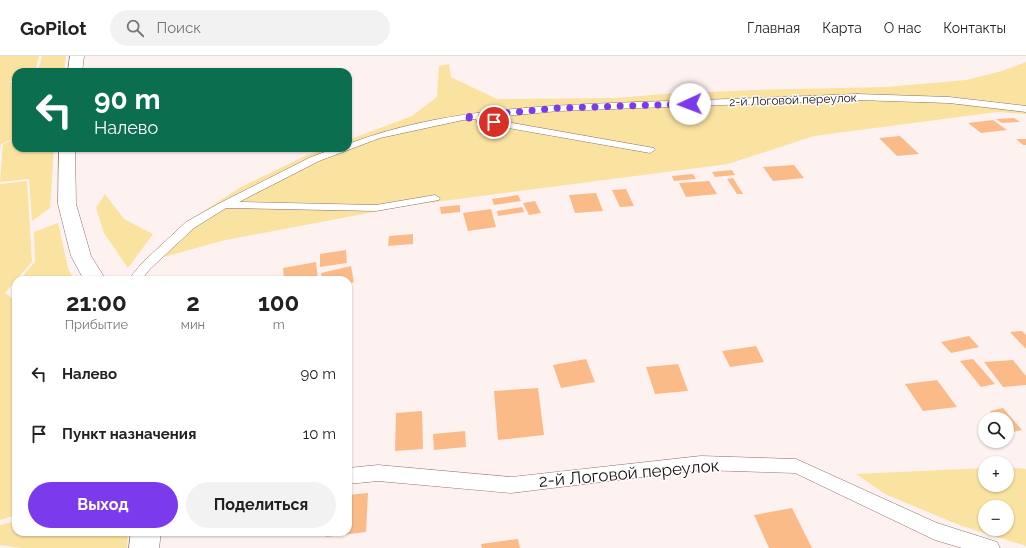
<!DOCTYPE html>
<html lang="ru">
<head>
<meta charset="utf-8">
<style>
	:root { --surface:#fff; --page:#f2f2f2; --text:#222; --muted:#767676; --line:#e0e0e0; --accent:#7c3aed }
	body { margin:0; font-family:Raleway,sans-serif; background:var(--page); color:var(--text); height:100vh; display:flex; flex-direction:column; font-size:15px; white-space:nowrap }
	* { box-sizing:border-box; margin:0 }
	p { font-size:13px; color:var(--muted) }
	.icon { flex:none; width:22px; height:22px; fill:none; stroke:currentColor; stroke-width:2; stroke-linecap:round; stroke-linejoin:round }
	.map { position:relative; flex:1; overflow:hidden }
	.side { position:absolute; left:12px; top:220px; width:340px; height:260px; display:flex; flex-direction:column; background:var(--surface); border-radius:12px; box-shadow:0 1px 3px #0004 }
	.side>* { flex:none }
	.banner { position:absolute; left:12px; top:12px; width:340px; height:84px; border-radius:12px; box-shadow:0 1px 3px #0004; background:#0b6e4f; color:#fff; overflow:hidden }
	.fabs { position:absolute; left:978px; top:356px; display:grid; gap:8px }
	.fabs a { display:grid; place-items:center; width:36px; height:36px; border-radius:50%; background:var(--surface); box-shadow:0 1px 3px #0004; font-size:20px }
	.pin { position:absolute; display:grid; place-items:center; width:34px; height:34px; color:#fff; margin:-17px; border:2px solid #fff; border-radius:50%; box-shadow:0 1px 4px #0007 }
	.me { position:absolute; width:44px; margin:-22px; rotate:268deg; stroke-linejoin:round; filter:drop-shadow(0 0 3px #0008) }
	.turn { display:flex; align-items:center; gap:14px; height:84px; padding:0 16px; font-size:18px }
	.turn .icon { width:52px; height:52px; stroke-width:2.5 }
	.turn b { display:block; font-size:28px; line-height:34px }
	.eta { display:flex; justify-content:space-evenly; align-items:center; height:68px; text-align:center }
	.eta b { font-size:24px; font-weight:700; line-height:28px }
	.button { display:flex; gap:8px; margin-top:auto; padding:8px 16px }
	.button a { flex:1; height:46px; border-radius:24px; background:var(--accent); color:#fff; font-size:16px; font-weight:700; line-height:46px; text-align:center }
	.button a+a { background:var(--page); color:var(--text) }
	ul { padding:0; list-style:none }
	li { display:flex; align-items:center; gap:12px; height:60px; padding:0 16px }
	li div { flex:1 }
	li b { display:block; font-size:15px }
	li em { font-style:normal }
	header { display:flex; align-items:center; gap:24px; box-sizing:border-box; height:56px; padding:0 20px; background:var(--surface); border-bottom:1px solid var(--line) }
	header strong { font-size:19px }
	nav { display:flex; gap:22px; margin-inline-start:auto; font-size:14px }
	.search { width:280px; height:36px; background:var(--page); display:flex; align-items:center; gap:10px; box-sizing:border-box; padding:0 14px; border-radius:22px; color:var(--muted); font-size:15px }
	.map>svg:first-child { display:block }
</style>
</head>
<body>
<header>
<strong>GoPilot</strong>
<div class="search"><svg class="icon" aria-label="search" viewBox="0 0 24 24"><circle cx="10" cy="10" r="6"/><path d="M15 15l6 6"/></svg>Поиск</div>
<nav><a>Главная</a><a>Карта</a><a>О нас</a><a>Контакты</a></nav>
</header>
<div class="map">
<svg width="1026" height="492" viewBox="0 0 1026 492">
	<rect width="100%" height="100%" fill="#fef2f0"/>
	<g fill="#fae2a0" fill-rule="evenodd">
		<path d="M0,0H39L35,16H16V23L8,26L16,27V82L1,88L0,93Z"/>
		<path d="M42,0H66L64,16H38Z"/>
		<path d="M1026,6V58L997,56L814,80L728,108L405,150L221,185L143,207L185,167L241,131L305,100L327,92H348V84L412,60L437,41L439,10L449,8L451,21L497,43L616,42L663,38L755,34L886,31L966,24L1002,15Z"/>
		<path d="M16,83V92H54L50,152L32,165L29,123L0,126L3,88Z"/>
		<path d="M27,125L32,206L5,237L16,245V459L0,464V128Z"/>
		<path d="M105,138L124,163L153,178L128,212L104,177L96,152Z"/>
		<path d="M58,167L68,212L74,224H19L35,206L34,176Z"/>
		<path d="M1007,411L1026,413V490L959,469L885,438L856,418L985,412V429H1007ZM985,451H1007V473H985Z"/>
		<path d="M16,465V476H128L127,492H21L0,489V469Z"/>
	</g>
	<g fill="#fabb89">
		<path d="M1014,62L1020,66L1002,67L996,63Z"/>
		<path d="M993,64L1007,74L981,77L968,67Z"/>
		<path d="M900,80L919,98L897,100L879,82Z"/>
		<path d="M1016,83H1026V89H1023Z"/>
		<path d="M794,109L804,122L773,125L763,111Z"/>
		<path d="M732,114L735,119L715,121L712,116Z"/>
		<path d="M693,118L696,123L674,125L672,120Z"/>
		<path d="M733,122L743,138H737L727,123Z"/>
		<path d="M709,125L717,138L686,141L679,127Z"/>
		<path d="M626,133L634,150L620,151L612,134Z"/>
		<path d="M596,137L603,155L575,157L569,139Z"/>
		<path d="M518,139L521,145L494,149L492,143Z"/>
		<path d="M535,145L541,157L529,159L523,147Z"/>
		<path d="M460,149V156L441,158L440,151Z"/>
		<path d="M522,151L524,156L498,160L497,155Z"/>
		<path d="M491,153L496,171L468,175L463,157Z"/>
		<path d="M413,178V188L388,190L389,180Z"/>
		<path d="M346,194L347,207L320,211V198Z"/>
		<path d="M316,206L318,224H284L283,212Z"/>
		<path d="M351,210L354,226L348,228V224H322L321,217Z"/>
		<path d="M1022,275L1026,279V293L1010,276Z"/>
		<path d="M969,280L979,291L951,297L941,286Z"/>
		<path d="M756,290L764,306L730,311L722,295Z"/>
		<path d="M586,303L595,326L561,332L553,309Z"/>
		<path d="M973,303L995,328L981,331L960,305Z"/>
		<path d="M1013,304L1026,320V329L1003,331L984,306Z"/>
		<path d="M678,308L688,335L655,338L646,311Z"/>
		<path d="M937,324L957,351L923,355L905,328Z"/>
		<path d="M538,332L544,379L498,384L494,335Z"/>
		<path d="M1003,352L1022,374L1008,377L1007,363H996L990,355Z"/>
		<path d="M422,355L423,393L395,395L396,357Z"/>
		<path d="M465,375L466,391L434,394L433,378Z"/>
		<path d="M368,437L366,476L326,481V476H348V439Z"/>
		<path d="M792,452L812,492H769L754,459Z"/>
		<path d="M518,483L520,492H482L481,488Z"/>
	</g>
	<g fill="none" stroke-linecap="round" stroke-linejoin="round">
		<g stroke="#8b716d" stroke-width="1">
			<g id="lane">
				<path d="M857,38L949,41L1026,50V56L949,47L857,44L558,55L484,62L654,92L655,94L650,97L480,67L477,66L476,63L463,64L380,82L319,105L239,146L376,149L435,139L440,142L439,144L376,155L226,152L194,172L150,213L141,224H128L142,207L186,166L220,147L311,101L336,92H348V88C440,53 540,50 637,46C710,44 784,41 857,38Z"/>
				<path d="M701,400L796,403L937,467L997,486L1000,492H962L935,484L795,417L701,414L511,437L378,425L348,428V412L378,409L511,421Z"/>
			</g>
		</g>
		<g stroke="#8b716d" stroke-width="1">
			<g id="street">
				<path d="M70,0H84L82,16H68Z"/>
				<path d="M59,92H75L76,148L91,200L106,224H84L71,200L58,148Z"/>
				<path d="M131,476H161L159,492H129Z"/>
			</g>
		</g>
		<use href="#lane" fill="#fff" fill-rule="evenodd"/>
		<use href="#street" fill="#fff" fill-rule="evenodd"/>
	</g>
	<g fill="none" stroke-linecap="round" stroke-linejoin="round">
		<path stroke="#7c3aed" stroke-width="7" stroke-dasharray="0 12.6" d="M494,66L463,61L558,52L690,48"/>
	</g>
	<g text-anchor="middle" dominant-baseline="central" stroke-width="3" stroke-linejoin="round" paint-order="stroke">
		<g font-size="12" fill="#1a110f" stroke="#fff">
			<text transform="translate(793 44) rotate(-2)">2-й Логовой переулок</text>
		</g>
		<g font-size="17" fill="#1a110f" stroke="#fff">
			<text transform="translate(629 417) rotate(-5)">2-й Логовой переулок</text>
		</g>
	</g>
</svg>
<div class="fabs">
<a><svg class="icon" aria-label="search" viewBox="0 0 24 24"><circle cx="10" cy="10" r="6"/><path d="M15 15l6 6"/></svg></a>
<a>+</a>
<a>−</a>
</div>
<div class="pin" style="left:494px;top:66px;background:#d93025"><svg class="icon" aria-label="arrive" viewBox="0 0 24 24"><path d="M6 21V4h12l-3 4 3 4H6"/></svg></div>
<svg class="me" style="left:690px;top:48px" viewBox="-20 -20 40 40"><circle r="19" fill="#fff"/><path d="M0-13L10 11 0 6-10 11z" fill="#7c3aed"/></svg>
<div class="banner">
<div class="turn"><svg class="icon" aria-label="left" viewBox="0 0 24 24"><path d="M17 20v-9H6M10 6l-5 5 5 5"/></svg><div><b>90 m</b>Налево</div></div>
</div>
<section class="side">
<div class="eta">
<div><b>21:00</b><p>Прибытие</p></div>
<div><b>2</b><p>мин</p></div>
<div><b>100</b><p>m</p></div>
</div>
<ul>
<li><svg class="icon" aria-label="left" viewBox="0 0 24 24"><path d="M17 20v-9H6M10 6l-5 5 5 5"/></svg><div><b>Налево</b></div><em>90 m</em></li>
<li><svg class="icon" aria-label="arrive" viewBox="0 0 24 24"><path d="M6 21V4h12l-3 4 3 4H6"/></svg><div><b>Пункт назначения</b></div><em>10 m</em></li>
</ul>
<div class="button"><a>Выход</a><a>Поделиться</a></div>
</section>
</div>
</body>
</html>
